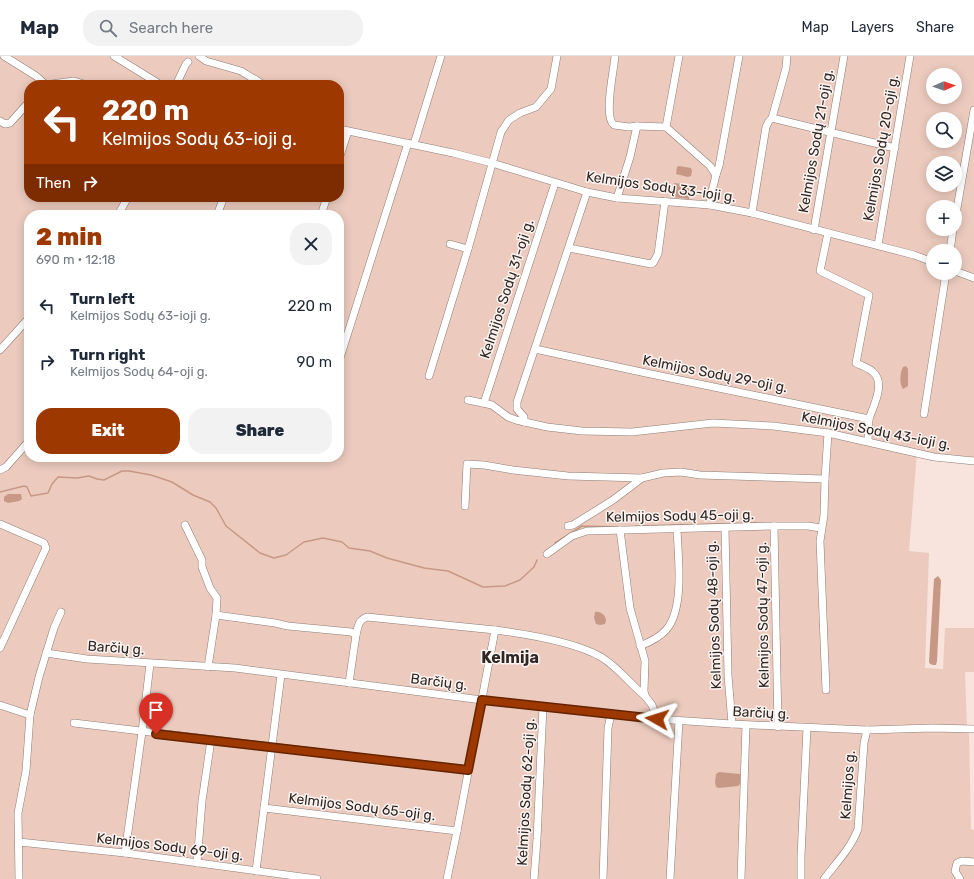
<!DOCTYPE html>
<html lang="en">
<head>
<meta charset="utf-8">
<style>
	:root { --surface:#fff; --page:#f2f2f3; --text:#1f2937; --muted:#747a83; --line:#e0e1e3; --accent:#9c3800 }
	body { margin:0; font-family:Rubik,sans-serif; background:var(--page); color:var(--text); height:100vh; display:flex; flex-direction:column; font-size:15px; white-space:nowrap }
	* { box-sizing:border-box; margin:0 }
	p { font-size:13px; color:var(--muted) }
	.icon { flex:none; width:22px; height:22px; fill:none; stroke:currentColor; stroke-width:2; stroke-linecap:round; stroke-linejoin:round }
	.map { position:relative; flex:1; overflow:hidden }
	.details { position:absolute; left:24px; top:154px; width:320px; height:252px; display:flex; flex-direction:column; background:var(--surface); border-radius:16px; box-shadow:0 2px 10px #0003 }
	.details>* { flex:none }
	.banner { position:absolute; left:24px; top:24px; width:320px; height:122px; border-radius:16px; box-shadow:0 2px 10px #0003; background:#9c3800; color:#fff; overflow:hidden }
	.needle { width:26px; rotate:88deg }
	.buttons { position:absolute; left:926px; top:12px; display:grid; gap:8px }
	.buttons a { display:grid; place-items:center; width:36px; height:36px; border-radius:50%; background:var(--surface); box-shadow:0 2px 10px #0003; font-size:20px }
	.pin { position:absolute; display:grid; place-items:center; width:34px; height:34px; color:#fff; margin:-41px -17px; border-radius:50% 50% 50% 0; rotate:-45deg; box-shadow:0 0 4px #0007 }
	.pin .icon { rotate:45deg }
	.me { position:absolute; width:44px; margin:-22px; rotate:276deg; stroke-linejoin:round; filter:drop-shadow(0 0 3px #0008) }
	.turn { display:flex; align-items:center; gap:14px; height:84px; padding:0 12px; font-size:18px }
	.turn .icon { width:52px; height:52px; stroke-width:2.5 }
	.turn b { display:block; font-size:28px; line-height:34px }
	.then { display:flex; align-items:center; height:38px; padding:0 12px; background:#0003; gap:8px; font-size:15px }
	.round { display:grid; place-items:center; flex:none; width:42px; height:42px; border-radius:16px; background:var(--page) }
	.headline { display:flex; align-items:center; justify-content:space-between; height:68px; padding:0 12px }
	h1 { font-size:24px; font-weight:800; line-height:30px; color:var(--accent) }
	.cta { display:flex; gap:8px; margin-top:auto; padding:8px 12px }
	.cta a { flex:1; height:46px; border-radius:16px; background:var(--accent); color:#fff; font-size:16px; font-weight:800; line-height:46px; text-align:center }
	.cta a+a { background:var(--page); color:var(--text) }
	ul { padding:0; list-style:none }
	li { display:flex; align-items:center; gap:12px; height:56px; padding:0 12px }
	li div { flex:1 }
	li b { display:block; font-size:15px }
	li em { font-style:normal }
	header { display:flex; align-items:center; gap:24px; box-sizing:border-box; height:56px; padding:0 20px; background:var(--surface); border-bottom:1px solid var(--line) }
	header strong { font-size:19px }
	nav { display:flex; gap:22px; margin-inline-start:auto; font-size:14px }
	.search { width:280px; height:36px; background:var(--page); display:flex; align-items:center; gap:10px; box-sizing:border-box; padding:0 14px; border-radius:16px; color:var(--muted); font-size:15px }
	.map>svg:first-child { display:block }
</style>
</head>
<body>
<header>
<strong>Map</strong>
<div class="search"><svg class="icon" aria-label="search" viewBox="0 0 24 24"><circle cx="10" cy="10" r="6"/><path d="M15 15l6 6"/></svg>Search here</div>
<nav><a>Map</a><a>Layers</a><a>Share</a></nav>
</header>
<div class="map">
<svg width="974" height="823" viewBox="0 0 974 823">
	<rect width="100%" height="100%" fill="#f8e4dd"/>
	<path fill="#eccbbe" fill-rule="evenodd" d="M0,0H974V402L917,396L909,495L929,497L925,612L943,613L945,572H974V616H965L967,669L969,676L971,773L974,774V823H0ZM933,19H955V41H933ZM29,29H339V141H29ZM933,63H955V85H933ZM933,107H955V129H933ZM933,151H955V173H933ZM29,159H339V401H29ZM933,195H955V217H933Z"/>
	<g fill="#c79886">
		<path d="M679,110L691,112L692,115L691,120L688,121L676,118L677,111Z"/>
		<path d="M674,127L691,129L689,143L672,141Z"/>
		<path d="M906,310L908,313V330L903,333C899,328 900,316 903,311Z"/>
		<path d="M8,438H21L22,443L19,445L8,447L4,445V441Z"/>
		<path d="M938,520L941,524L937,605L936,609H933L930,608L929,606L934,523Z"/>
		<path d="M595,556C601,555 605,559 606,564L605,568L600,569L596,568L594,562Z"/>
		<path d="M719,716L740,718L741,727L738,730L719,732L716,731L715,726L716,718Z"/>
	</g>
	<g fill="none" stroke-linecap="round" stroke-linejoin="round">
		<g stroke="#c79886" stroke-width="1.5">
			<path d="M0,436L24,430L27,431L31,440L48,437L52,428L58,421L77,422L89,420L97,423L104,424L122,415H129L151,419L172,426L193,439L210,446L216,452L226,470L260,497L274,502L286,499L304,486L323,482L342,486L349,492L370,495L387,502L424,512L448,515L483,531L505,530L520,524L534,511L537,504"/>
			<path d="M636,470L756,467"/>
			<path d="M555,487L582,470L618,471"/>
		</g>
		<g stroke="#8d7c75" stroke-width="8">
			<g id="minor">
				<path d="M4,0L36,20L45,28"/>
				<path d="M114,0L161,29"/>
				<path d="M199,0L206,5L241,15L264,29"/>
				<path d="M615,0C614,14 603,61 614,69L629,71L637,70L630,101L617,142"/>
				<path d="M679,0L666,71L710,110L716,119L712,135L710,149"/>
				<path d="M44,29L74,25L87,29"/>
				<path d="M176,29L186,8L188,6"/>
				<path d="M246,29L256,24"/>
				<path d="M772,62L895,92"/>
				<path d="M0,65L5,68L10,67L29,46"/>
				<path d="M637,70L666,71"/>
				<path d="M339,73L453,97L492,107L587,136L617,142L710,149L752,157L914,199L933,206"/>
				<path d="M414,88L441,0"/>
				<path d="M339,103L348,75"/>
				<path d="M716,119L719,110L739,0"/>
				<path d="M752,157L766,71L769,65L772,62L786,12L787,0"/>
				<path d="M118,159L128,141"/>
				<path d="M217,159L224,141"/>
				<path d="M321,159L327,141"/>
				<path d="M955,164L974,54"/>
				<path d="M814,174L844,0"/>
				<path d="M828,177L820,215L869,239L856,307C862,310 869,312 873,316C886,327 873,351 869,363"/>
				<path d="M450,188L468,193"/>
				<path d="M878,189L910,0"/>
				<path d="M569,192L651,208L653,207L658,198L665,145"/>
				<path d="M950,195L953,173"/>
				<path d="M955,215L974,222"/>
				<path d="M535,293L646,317L869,363L868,385"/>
				<path d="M0,294L29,262"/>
				<path d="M339,305L408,87"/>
				<path d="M429,320L468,193L501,76L509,64L520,57L536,51L551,33L557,0"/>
				<path d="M468,344L492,349L508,361L516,364L547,371L582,375L632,376L713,367L773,370L828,377L934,401L974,405"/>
				<path d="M484,347L555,127"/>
				<path d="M924,358L946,217"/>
				<path d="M524,366V361L517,353V346L587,136"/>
				<path d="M0,414L6,411L29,385"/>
				<path d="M465,450L467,408L484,409L513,414L568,420L642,422L663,417L681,416L700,419L825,423"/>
				<path d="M0,468L44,487L46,492L0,592"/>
				<path d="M185,469L202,504V511L210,532L217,542L216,559L275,567L288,570L351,576L356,579C358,571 358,564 367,561L495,574L457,775L447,823"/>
				<path d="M568,470L573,469L613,444L642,422"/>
				<path d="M774,470L778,671"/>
				<path d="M725,472L728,619L732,668"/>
				<path d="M620,474L630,552L645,605L644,635L645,640L652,649L657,663"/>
				<path d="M547,498L572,480L587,475L774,470H808L821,472"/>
				<path d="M495,574C525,578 575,586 601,601C618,611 630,628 645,640"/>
				<path d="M640,590C650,586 659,582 666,574C685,553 678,500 677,473"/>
				<path d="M46,597L87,603L235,612L482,644L657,663L732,668L867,674L932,672L974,673"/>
				<path d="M208,611L216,559"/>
				<path d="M349,627L356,579"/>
				<path d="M826,634L820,485L824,459L825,423L828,377"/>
				<path d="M0,649L30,659"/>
				<path d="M74,667L469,714"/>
				<path d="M264,752L457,775"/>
				<path d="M19,786L125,797L317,823"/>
				<path d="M125,797L142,676L150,608"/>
				<path d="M197,807L202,745L211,684"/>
				<path d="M256,815L281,619"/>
				<path d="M19,823L18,757L26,715L30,659L39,621L54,572L61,556"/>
				<path d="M534,823L537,783L543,650"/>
				<path d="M603,823L608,672L611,658"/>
				<path d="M670,823L679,665"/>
				<path d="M741,823L746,669"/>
				<path d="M801,823V800L807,672"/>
				<path d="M824,823C836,807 851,792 858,773L864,687L867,674"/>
				<path d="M960,823L955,815L957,807L962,805L974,806"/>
			</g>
		</g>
		<use href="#minor" stroke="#fff" stroke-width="7"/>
	</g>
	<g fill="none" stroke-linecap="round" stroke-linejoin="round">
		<g stroke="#652400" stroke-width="10">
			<path id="route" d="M156,678L468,714L482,644L657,663"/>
		</g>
		<use href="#route" stroke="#9c3800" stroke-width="7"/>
	</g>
	<g text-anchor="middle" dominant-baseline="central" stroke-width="3" stroke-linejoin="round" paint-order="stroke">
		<g font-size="14" fill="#2e2724" stroke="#fcf4f1">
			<text transform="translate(816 85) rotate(-80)">Kelmijos Sodų 21-oji g.</text>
			<text transform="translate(881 92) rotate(-80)">Kelmijos Sodų 20-oji g.</text>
			<text transform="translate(661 131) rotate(8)">Kelmijos Sodų 33-ioji g.</text>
			<text transform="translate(507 233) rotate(-72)">Kelmijos Sodų 31-oji g.</text>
			<text transform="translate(715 318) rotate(11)">Kelmijos Sodų 29-oji g.</text>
			<text transform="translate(876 375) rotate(11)">Kelmijos Sodų 43-ioji g.</text>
			<text transform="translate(680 460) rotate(-1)">Kelmijos Sodų 45-oji g.</text>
			<text transform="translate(714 559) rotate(-92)">Kelmijos Sodų 48-oji g.</text>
			<text transform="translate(763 559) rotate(-91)">Kelmijos Sodų 47-oji g.</text>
			<text transform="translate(116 592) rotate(4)">Barčių g.</text>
			<text transform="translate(439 626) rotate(7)">Barčių g.</text>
			<text transform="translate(761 657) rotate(3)">Barčių g.</text>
			<text transform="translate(848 729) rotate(-86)">Kelmijos g.</text>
			<text transform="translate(526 736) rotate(-87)">Kelmijos Sodų 62-oji g.</text>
			<text transform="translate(362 751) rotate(7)">Kelmijos Sodų 65-oji g.</text>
			<text transform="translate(170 791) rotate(7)">Kelmijos Sodų 69-oji g.</text>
		</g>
		<g font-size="16" font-weight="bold" fill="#2e2724" stroke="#fcf4f1">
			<text x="510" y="601">Kelmija</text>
		</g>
	</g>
</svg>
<div class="buttons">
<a><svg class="needle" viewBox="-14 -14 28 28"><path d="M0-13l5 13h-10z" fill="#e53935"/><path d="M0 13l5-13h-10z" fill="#747a83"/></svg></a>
<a><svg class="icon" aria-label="search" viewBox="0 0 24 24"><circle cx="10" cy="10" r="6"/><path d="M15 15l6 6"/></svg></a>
<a><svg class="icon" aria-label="layers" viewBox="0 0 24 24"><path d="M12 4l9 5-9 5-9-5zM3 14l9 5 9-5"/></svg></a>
<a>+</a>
<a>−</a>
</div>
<div class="pin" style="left:156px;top:678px;background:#d93025"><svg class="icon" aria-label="arrive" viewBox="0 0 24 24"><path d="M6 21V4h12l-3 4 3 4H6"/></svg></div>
<svg class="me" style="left:657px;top:663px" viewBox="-20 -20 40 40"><path d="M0-17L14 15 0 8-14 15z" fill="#9c3800" stroke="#fff" stroke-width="4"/></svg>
<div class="banner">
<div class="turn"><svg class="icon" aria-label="left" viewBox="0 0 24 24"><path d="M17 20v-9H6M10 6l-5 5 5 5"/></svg><div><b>220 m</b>Kelmijos Sodų 63-ioji g.</div></div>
<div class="then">Then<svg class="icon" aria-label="right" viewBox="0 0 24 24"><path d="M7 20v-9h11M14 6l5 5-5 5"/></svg></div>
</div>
<section class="details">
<div class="headline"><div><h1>2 min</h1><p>690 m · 12:18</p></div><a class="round"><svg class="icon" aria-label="close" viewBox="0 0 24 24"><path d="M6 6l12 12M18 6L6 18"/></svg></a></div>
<ul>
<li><svg class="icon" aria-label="left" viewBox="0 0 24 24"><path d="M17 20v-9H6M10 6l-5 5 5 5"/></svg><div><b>Turn left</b><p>Kelmijos Sodų 63-ioji g.</p></div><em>220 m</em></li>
<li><svg class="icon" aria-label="right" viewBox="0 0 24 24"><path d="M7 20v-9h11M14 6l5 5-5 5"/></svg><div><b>Turn right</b><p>Kelmijos Sodų 64-oji g.</p></div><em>90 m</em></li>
</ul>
<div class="cta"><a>Exit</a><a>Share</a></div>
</section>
</div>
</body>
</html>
